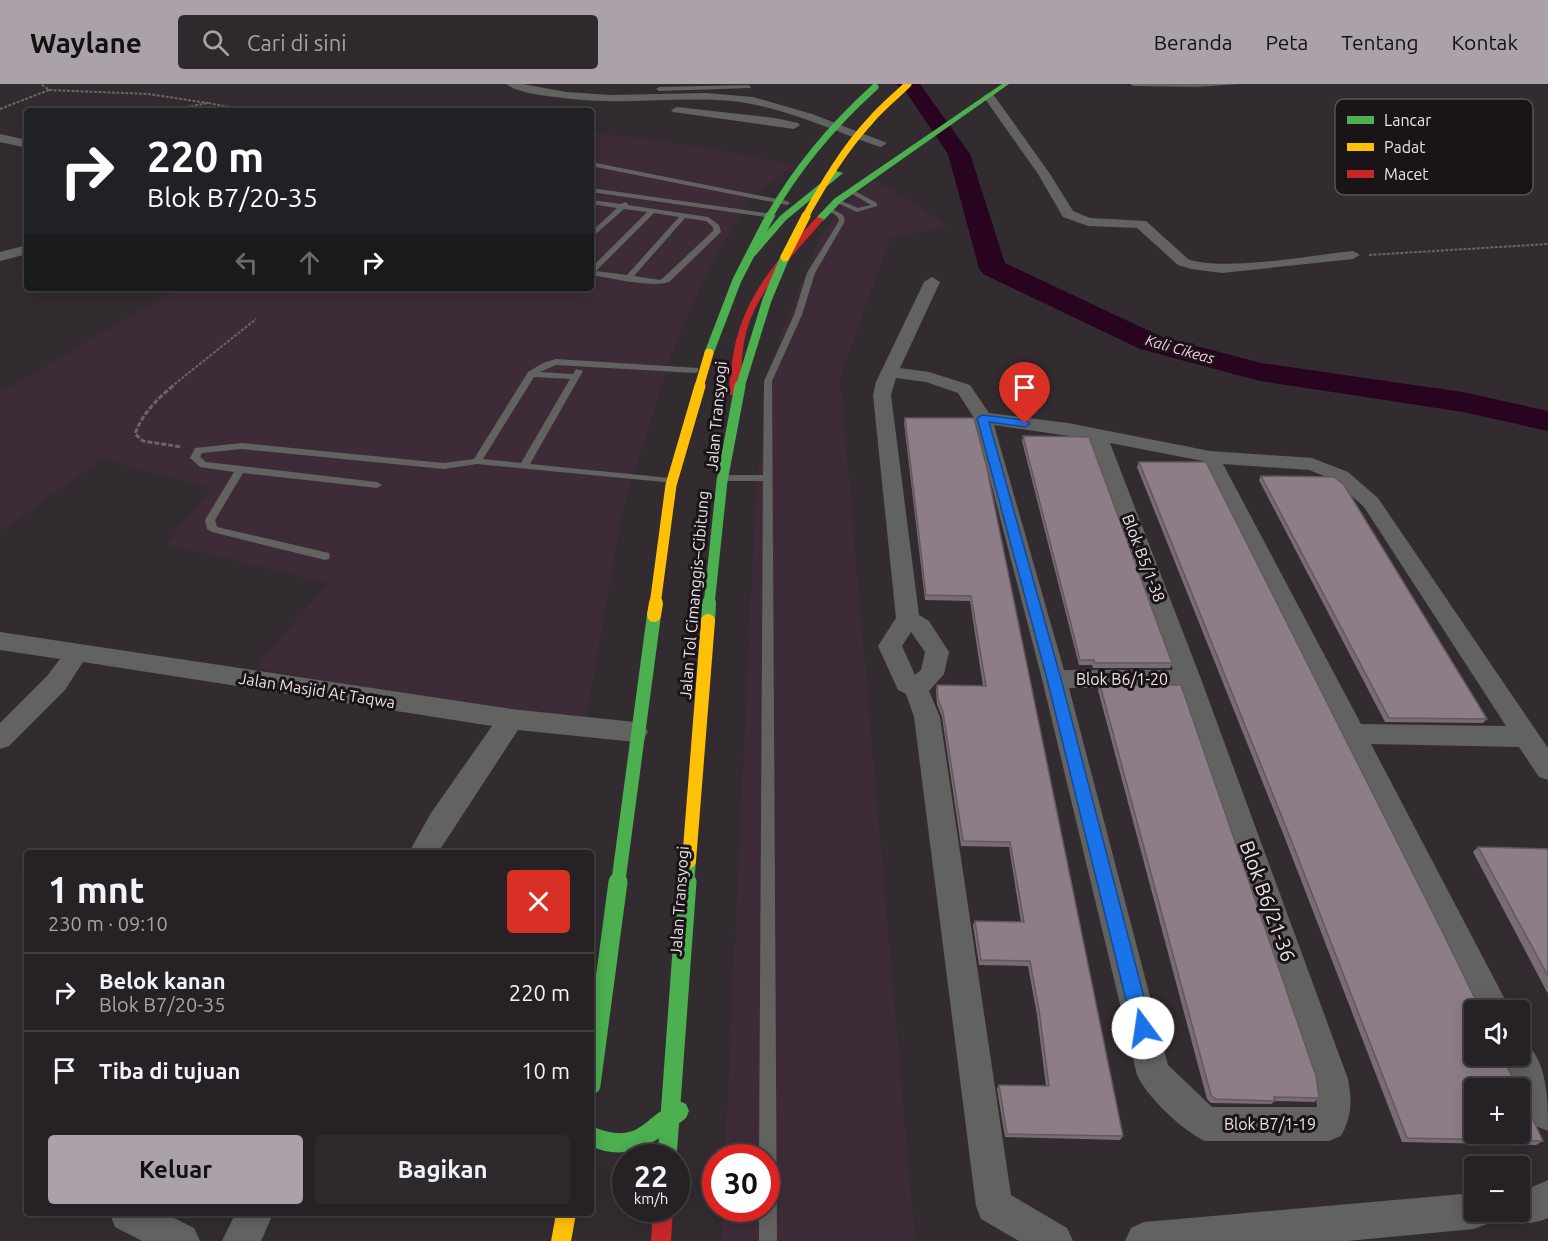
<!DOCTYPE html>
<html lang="id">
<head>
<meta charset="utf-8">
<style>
	:root { --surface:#262124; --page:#2e292c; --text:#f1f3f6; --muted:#a4a3a6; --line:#423e41; --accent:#aaa2a8 }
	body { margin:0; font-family:Ubuntu,sans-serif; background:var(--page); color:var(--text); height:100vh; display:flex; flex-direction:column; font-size:22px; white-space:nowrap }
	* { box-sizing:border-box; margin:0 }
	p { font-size:20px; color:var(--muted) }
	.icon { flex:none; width:33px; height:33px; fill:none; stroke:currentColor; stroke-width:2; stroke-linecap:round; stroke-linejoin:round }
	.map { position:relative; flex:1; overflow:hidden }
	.details { position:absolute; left:24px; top:766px; width:570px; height:366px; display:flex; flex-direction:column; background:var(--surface); border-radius:6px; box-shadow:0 3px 15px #0003,0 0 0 2px var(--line) }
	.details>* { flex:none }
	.hud { position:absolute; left:24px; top:24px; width:570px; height:183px; border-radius:6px; box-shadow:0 3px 15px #0003,0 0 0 2px var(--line); background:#202124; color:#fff; overflow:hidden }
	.tools { position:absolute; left:1464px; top:916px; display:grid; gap:12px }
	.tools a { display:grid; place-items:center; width:66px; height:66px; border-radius:6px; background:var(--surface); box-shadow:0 3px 15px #0003,0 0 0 2px var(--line); font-size:30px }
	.speed { position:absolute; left:612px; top:1060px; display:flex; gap:12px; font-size:30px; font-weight:700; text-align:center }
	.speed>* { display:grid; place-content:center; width:78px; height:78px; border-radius:50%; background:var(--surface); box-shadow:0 3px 15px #0003,0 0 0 2px var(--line); line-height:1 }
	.speed small { font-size:15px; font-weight:400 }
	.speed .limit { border:9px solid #d22; background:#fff; color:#111 }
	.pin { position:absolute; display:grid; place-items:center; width:51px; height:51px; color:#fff; margin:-62px -26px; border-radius:50% 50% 50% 0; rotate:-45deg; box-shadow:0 0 6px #0007 }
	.pin .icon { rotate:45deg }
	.me { position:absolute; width:66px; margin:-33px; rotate:346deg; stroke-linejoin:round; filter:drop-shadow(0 0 4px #0008) }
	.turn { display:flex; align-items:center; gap:21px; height:126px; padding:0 24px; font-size:27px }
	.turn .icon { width:78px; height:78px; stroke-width:2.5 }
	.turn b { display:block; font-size:42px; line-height:51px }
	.lanes { display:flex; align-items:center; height:57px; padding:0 24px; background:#0003; justify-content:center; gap:30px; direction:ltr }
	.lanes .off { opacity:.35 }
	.round { display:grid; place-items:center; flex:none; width:63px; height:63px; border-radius:6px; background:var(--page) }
	.overview { display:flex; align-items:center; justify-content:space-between; height:102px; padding:0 24px }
	h1 { font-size:36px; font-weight:600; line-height:45px }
	.button { display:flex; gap:12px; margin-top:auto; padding:12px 24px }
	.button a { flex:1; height:69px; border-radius:6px; background:var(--accent); color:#111; font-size:24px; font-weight:600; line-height:69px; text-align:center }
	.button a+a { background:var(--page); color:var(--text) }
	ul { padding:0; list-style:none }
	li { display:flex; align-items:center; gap:18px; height:78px; padding:0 24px; border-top:2px solid var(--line) }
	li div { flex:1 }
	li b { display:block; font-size:22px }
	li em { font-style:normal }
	header { display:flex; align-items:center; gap:36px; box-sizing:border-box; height:84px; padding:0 30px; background:var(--accent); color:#111 }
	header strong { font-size:28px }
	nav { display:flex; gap:33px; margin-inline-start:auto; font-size:21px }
	.search { width:420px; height:54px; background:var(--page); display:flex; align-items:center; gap:15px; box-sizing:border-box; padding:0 21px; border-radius:6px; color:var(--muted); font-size:22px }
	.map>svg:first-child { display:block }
</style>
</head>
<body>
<header>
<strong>Waylane</strong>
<div class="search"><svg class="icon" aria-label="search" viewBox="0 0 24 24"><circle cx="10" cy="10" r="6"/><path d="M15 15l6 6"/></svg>Cari di sini</div>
<nav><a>Beranda</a><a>Peta</a><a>Tentang</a><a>Kontak</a></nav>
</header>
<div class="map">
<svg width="1548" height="1157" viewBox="0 0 1548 1157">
	<rect width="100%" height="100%" fill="#322c30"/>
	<g fill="#3d2c37">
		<path d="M591,48L696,62L795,81L751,113L707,188L673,265L622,428L585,642L256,584L328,499L166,460L212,404L101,375L0,448V309L179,204H591Z"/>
		<path d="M876,96L948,142L890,155L840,293L915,1157H721L722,1125H766V1074H725L756,402L779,254L820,153L845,120Z"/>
	</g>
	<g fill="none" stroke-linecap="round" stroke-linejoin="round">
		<path fill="#290420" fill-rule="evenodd" d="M896,0H920L970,70L1005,179L1162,253L1261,279L1463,308L1548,327V347L1463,328L1260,297L1140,265L983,190L979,184L948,70L906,8Z"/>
		<g stroke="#686766" stroke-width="2" stroke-dasharray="3 1.5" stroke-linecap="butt">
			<path d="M49,6L148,10L208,19"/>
			<path d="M0,25L49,6L41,0"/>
			<path d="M164,27L208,19L246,26"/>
			<path d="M1369,171L1548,160"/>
			<path d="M171,303L256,235"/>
		</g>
		<path stroke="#686766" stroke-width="3" stroke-dasharray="5 2" stroke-linecap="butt" d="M173,302C157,315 142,330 135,350L143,357L182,363"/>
		<g fill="#626260" fill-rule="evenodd">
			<path d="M1130,0H1239L1197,3L1133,2Z"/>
			<path d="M749,1L751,4L659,7L656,5L659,3Z"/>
			<path d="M591,78L787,117L790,119L787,121L591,82Z"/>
			<path d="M591,104L773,130L776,132L773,134L591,108Z"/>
			<path d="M851,105L877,119V122L857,128L835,118L834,117L837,115L858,124L871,121L849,108L848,107Z"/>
			<path d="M591,116L621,120L625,118L627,119L628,121L708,133L719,141L721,148L669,198C651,204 611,194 591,191V184L647,128L624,125L591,154V148L617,124L591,120ZM654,129L679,133L627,191L596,187ZM685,134L706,137L713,143V147L663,194L660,196L634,192Z"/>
			<path d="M829,123L843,131L845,137L815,189L802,231L772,297L777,1157H759V1125H766V1074H759L763,397H727L722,394L727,391H763L764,297L794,231L807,189L839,137L838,133L826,125Z"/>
			<path d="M556,275L698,284V288L695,289L556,281L540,288L573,290L576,285L583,287L530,380L670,394L674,395V399L477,380L444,385L242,365L202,369L200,373L206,378L377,398L382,401L377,404L243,389L215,436L217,443L329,469L330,472L329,475L325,476L212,448L207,445L205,436L234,388L200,383L190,374L195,364L242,359L444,379L474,375L528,288L543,279ZM534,293L570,295L521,379L483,375Z"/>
		</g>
		<g fill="#626260" fill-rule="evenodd">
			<path d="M506,0H523L566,8L611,11L706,9L753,13L812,30L887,59L881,63L877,62C829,45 783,23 732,17C679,12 626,21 572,15C555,13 518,10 506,0Z"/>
			<path d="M989,9L993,10L1050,90L1073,127L1090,134L1146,137L1188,175C1223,188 1313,171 1353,167L1360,171L1353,175L1222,189L1191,185L1178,181L1137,144L1088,142L1063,133L1038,90L983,12Z"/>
			<path d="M677,23L775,34L798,39L800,41L794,45L673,28L671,26Z"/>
			<path d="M0,50L27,56V64L0,58Z"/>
			<path d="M27,161V170L0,177V168Z"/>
			<path d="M932,193L940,198L900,284L929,288L970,301L989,329L1068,339L1210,367L1312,374L1348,388L1378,414L1548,664V696L1539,693L1519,663L1371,660L1511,927H1478L1203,377L1110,359L1201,595L1348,995C1352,1017 1352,1032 1341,1052L1329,1057H1205C1184,1048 1146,1012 1137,991L1042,595L974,334L958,309L926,298L896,294L891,311L919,531L929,537L949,568L944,590L929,607L940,633L1011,1111L1067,1144L1073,1157H1019L981,1135L976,1122L914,633L906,610L898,606L878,562L896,534L873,311L876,298L924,198ZM994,341L1089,355L1173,586H1064ZM1223,380L1309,386L1334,396L1364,423L1506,642L1361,640ZM911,548L925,568L921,586L915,591L902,562ZM1069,604H1180L1314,995L1317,1023H1212L1168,981Z"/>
			<path d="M0,548L511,625L635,638L644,641L648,648L644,655L635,658L518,646L437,770H408L431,729L492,642L83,578L65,606L9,662L0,665V639L47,592L60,575L0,566Z"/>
			<path d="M1520,956C1548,970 1548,1018 1548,1047L1536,1042L1501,972H1520Z"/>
			<path d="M1548,1096V1134C1533,1140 1523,1141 1507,1135L1504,1128H1520V1104L1532,1103Z"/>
			<path d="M1474,1109V1128H1492L1487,1140L1474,1145L1347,1157H1125L1131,1144L1144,1138Z"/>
			<path d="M110,1130H166L194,1144L200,1157H142L115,1143Z"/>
			<path d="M235,1130H273L261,1157H222Z"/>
		</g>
		<g fill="#4caf50" fill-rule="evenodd">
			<path d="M1002,0H1009L840,119L823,137H817V133L834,115Z"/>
			<path d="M836,87L843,89L786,136L755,172H749V168L780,132Z"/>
			<path d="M679,1017L686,1020L689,1027L686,1034C657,1057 629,1080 591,1062V1042C641,1063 641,1033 679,1017Z"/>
		</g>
		<path fill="#ffc107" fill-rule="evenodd" d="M556,1130H576L571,1157H551Z"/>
		<g fill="#c62828" fill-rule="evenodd">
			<path d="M817,133L824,135C795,170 761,200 747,245C741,265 742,288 739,309L738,311H730C728,302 731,289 732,279C739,218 776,176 817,133Z"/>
			<path d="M653,1125H673L671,1157H651Z"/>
		</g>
		<path stroke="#4caf50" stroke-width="7" d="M769,133C797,83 833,41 875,3"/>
		<g stroke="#4caf50" stroke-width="9">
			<path d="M709,269L737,196L770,132"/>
			<path d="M740,303L767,216L785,173"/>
		</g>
		<path stroke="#4caf50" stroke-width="11" d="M709,521L722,397L740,302"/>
		<g stroke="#4caf50" stroke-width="14">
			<path d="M708,537L709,519"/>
			<path d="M618,800L654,531"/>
			<path d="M687,800L689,777"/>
		</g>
		<g stroke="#4caf50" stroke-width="19">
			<path d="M591,1001L618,798"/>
			<path d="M667,1074L687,798"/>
		</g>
		<path stroke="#ffc107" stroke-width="7" d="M805,133C824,99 844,65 871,36C882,23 896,12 908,0"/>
		<g stroke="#ffc107" stroke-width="9">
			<path d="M785,173L806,132"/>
			<path d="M699,303L709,269"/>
		</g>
		<path stroke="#ffc107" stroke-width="11" d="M655,521L671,401L700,302"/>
		<g stroke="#ffc107" stroke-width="14">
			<path d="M654,531L656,519"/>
			<path d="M689,777L708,537"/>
		</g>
	</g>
	<g fill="#796c74">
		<path d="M905,334H974L1123,1052L1120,1056L1005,1053L997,1005L999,1001L1046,1002L1037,931L1028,882L979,881L973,841L975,837L1021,838L1009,763L961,762L942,633L937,620L936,607L937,601L983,602L970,517L925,516L904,339Z"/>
		<path d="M1023,352L1172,579L1170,584H1093L1092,581H1079L1022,357Z"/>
		<path d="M1139,378L1543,1057L1536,1061L1402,1058L1284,752L1137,383Z"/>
		<path d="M1261,392L1487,635L1483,639L1385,638L1259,396Z"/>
		<path d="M1100,601L1319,1014L1314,1018L1275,1017L1271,1020L1211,1019L1207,1015L1098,606Z"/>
		<path d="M1478,763L1548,765V910L1473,768Z"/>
	</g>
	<g fill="#8d7d87" stroke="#63585e" stroke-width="1.5">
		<path d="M905,334H974L986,380L1123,1052L1007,1050L999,1001L1049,1002L1039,926L1030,877L981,876L975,837L1024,838L1010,758L963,757L943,628L938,615L937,601L986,602L971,512L926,511Z"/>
		<path d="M1023,352L1089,353L1172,579H1094V576H1080Z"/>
		<path d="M1139,378H1206L1444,851L1481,927H1474V972H1502L1518,1005H1474V1050H1520V1008L1543,1057L1407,1054L1288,748Z"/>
		<path d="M1261,392L1334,393L1344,401L1487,635L1389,634Z"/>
		<path d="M1100,601H1181L1316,992L1319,1014L1274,1013L1275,1017L1215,1015L1211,1011Z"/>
		<path d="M1478,763L1548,765V892Z"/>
	</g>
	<path fill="#1a73e8" stroke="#114b97" stroke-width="1.5" d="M982,331L1025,336L1030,340L1025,343L989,338L1061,595L1152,944L1149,950L1143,953L1136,950L1133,944L1047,595L977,334Z"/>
	<g text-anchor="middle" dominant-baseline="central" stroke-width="6" stroke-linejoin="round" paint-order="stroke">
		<g font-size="15" font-style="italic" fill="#fdc4e8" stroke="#1a1317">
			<text transform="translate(1180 265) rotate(16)">Kali Cikeas</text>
		</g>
		<g font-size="16" fill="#ebe2e8" stroke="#1a1317">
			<text transform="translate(716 332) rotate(-85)">Jalan Transyogi</text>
			<text transform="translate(1144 474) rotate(69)">Blok B5/1-38</text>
			<text transform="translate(694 511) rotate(-85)">Jalan Tol Cimanggis–Cibitung</text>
			<text x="1122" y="595">Blok B6/1-20</text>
			<text transform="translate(317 606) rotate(9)">Jalan Masjid At Taqwa</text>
			<text transform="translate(679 817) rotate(-86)">Jalan Transyogi</text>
			<text x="1270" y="1040">Blok B7/1-19</text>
		</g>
		<g font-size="20" fill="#ebe2e8" stroke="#1a1317">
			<text transform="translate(1268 817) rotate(70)">Blok B6/21-36</text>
		</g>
	</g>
	<rect x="1335" y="15" width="198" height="96" rx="9" fill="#1a1317" stroke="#595156" stroke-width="1.5"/>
	<rect x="1347" y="32" width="27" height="8" fill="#4caf50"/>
	<rect x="1347" y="59" width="27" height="8" fill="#ffc107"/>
	<rect x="1347" y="86" width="27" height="8" fill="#c62828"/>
	<g font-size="16" fill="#ebe2e8">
		<text x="1384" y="42">Lancar</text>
		<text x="1384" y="69">Padat</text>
		<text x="1384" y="96">Macet</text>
	</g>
</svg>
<div class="tools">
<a><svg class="icon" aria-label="sound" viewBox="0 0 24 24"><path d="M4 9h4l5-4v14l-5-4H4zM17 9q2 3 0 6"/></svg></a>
<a>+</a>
<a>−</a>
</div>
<div class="speed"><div>22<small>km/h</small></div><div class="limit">30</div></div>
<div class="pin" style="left:1025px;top:340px;background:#d93025"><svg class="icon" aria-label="arrive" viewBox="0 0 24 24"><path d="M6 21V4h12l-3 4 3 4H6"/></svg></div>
<svg class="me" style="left:1143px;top:944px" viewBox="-20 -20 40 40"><circle r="19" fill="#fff"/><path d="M0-13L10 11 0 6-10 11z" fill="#1a73e8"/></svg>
<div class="hud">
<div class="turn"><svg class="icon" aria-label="right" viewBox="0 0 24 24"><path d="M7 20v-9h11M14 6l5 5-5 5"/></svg><div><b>220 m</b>Blok B7/20-35</div></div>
<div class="lanes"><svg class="icon off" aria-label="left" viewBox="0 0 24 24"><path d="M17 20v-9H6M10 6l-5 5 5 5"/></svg><svg class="icon off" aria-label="ahead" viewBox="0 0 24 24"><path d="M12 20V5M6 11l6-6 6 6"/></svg><svg class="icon" aria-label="right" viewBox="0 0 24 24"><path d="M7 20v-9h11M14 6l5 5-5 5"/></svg></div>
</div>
<section class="details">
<div class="overview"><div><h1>1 mnt</h1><p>230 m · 09:10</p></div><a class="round" style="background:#d93025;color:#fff"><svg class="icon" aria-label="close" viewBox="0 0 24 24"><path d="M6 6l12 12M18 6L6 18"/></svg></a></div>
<ul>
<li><svg class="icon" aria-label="right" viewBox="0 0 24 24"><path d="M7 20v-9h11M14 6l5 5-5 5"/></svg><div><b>Belok kanan</b><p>Blok B7/20-35</p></div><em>220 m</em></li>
<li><svg class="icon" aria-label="arrive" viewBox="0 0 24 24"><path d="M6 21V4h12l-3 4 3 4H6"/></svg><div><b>Tiba di tujuan</b></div><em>10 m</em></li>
</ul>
<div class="button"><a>Keluar</a><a>Bagikan</a></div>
</section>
</div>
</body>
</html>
